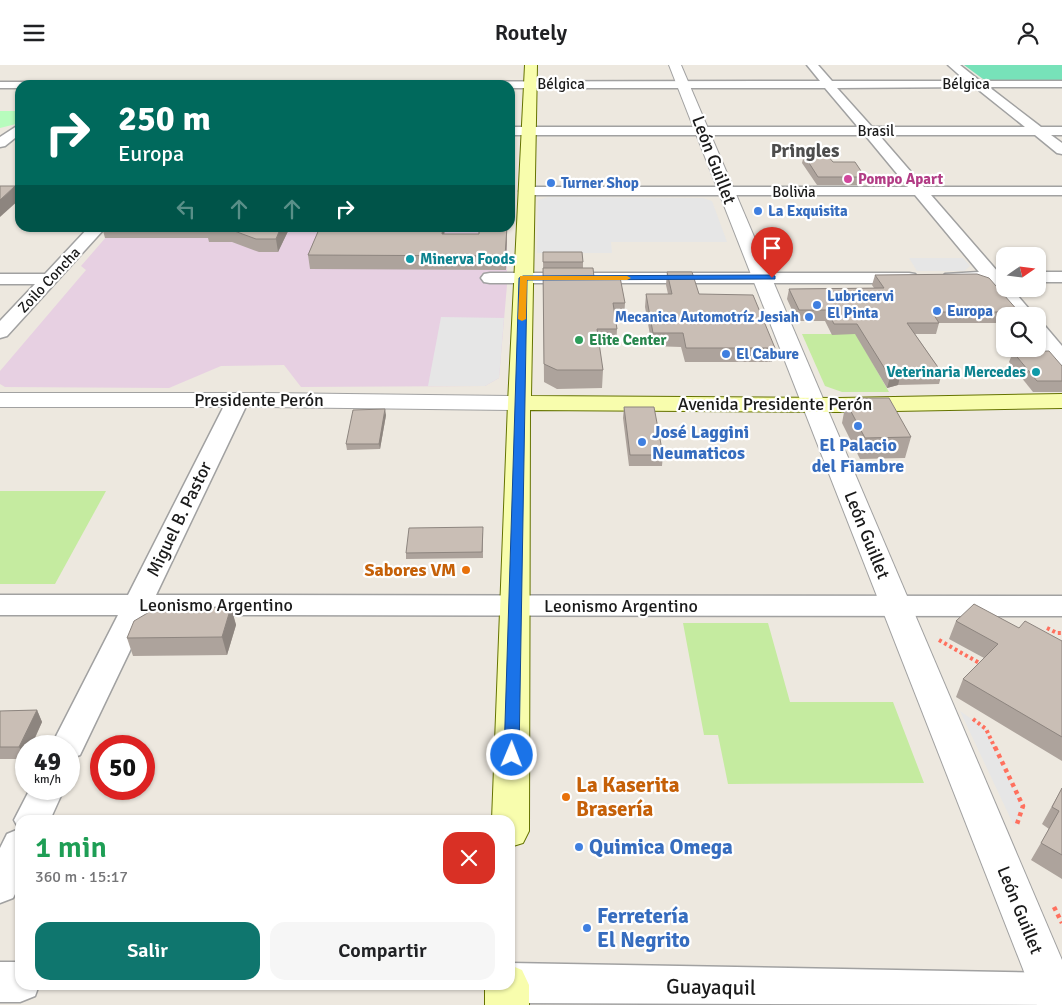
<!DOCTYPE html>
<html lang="es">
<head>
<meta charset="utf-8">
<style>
	:root { --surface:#fff; --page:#f6f6f6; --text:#202124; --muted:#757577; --accent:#0f766e }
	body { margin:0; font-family:Signika,sans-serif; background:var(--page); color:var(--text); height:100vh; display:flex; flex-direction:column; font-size:19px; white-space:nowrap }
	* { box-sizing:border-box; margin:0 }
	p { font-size:16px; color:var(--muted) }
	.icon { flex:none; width:28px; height:28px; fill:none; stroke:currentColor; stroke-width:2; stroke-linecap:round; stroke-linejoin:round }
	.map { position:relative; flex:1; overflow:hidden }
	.sheet { position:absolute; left:15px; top:750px; width:500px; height:175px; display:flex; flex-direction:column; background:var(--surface); border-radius:15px; box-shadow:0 1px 4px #0004 }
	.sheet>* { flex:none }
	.guide { position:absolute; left:15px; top:15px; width:500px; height:152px; border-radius:15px; box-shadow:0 1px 4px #0004; background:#00695c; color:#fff; overflow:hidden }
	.needle { width:32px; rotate:76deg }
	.fabs { position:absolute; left:996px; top:182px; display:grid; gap:10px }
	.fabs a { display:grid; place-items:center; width:50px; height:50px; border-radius:10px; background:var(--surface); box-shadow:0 1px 4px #0004; font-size:25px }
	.speed { position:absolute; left:15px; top:670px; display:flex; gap:10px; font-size:25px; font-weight:700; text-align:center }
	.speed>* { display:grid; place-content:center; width:65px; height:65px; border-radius:50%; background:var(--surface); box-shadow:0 1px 4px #0004; line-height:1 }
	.speed small { font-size:12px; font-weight:400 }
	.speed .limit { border:8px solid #d22; background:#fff; color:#111 }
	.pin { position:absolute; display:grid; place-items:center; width:42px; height:42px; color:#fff; margin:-51px -21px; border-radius:50% 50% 50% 0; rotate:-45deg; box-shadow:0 0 5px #0007 }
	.pin .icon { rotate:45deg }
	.me { position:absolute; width:55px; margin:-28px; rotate:1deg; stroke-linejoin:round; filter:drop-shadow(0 0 4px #0008) }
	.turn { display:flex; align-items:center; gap:18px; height:105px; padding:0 20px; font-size:22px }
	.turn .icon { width:65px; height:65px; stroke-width:2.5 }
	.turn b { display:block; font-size:35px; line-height:42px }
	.lanes { display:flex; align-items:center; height:48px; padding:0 20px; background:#0003; justify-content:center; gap:25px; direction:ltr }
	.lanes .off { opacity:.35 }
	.round { display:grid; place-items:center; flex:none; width:52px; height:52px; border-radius:15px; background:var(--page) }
	.overview { display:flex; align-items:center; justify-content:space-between; height:85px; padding:0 20px }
	h1 { font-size:30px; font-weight:600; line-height:38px; color:#1e9e55 }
	.cta { display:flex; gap:10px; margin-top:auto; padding:10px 20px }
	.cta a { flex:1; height:58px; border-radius:15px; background:var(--accent); color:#fff; font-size:20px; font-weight:600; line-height:58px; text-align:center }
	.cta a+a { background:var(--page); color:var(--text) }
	header { display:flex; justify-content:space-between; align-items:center; height:65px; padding:0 20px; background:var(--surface); font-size:22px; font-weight:600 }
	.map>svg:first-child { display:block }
</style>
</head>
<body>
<header><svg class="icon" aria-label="menu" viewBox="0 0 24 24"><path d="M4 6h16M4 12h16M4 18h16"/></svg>Routely<svg class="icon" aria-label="person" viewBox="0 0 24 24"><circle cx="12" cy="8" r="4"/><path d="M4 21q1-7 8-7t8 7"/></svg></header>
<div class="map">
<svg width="1062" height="940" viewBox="0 0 1062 940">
	<rect width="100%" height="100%" fill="#ede8df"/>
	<path fill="#e7d0e2" d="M114,163H507V220L499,313L485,321L301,322L284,300L221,301L169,323L5,322L0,319V306L86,205L81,201Z"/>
	<g fill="#c5eba0">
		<path d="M802,269H856L889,327H842L825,321Z"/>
		<path d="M0,426H106L55,519H0Z"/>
		<path d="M683,558H768L790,637H893L924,718L728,719L718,670H704Z"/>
	</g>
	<path fill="#b7fcbd" d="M0,46H20V56L16,59L0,63Z"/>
	<path fill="#77e2b9" d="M964,0H1062V16H994L983,14Z"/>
	<g fill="#e6e6e6">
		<path d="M548,132L703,133L712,136L727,177H611L612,188H537L538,135Z"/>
		<path d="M909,193H963L970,201L964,206H917Z"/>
		<path d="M441,252L504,253L499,313L485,321H428Z"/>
		<path d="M960,646L986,664L1023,741L1015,763Z"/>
	</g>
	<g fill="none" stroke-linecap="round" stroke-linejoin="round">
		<g stroke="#a1a1a1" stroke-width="3">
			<g id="minor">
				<path d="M807,0H818L832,16H966L948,0H960L980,16H1062V22H989L1041,62H1062V70H1051L1062,78V89L1057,88L1035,70H879L924,122H1062V130H931L998,207H1005V224H1012L1035,251H1016L988,218L945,217L942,213L945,209L979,207L915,130H526L521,129L519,126L521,123L526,122H908L865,70H510V62H858L825,23H510V20H20V23H0V17L820,16ZM975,22L1025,62H872L837,23Z"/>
				<path d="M20,59V69L5,81L0,82V72Z"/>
				<path d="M89,162H106L7,271L0,273V256L35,219H0V209H45Z"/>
				<rect x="1038" y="207" width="24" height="10"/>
				<path d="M490,208H909L915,209L918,213L915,217L909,218H490L484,217L481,213L484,209Z"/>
				<path d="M1038,259L1045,261L1062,281V300L1055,298L1038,277Z"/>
				<path d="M238,328L246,330L249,335L156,530L1062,531V551L147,550L80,690L69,694V681H51L118,550H0V530H128L227,335L230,330Z"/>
				<path d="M30,724H64L50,755H20V819L13,833L0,838V783L7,769L19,764L14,755Z"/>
				<path d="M0,897H20V920H39L35,931L20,937H0Z"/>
				<path d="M510,898L1062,908V940L510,938L495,932L490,920H510Z"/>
			</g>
		</g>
		<g stroke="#a1a1a1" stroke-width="2">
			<g id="tertiary">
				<path d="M669,0H681L1062,895V940H1037Z"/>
				<path d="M0,328H266L519,331L527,333L530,338L527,343L519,345L266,342H0Z"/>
			</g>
		</g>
		<g stroke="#657300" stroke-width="2">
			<g id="secondary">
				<path d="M525,0H537L531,331L839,333L1062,329V343L839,347L530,345L529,766L523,778L510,782V755H492L508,338Z"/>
				<path d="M510,900L522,905L529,920V940H485V920H510Z"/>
			</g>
		</g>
		<g stroke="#ff705e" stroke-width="4" stroke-dasharray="3 3" stroke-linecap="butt">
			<path d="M1047,563L1057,568H1062"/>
			<path d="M939,575L981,599"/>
			<path d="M973,654L986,664L995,683"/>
		</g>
		<g stroke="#ff705e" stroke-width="4.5" stroke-dasharray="4 4" stroke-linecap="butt">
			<path d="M995,682L1023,741L1017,759"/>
			<path d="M1054,842L1062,858"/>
		</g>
		<use href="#minor" fill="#fff" fill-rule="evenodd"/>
		<use href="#tertiary" fill="#fff" fill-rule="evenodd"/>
		<use href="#secondary" fill="#f8fdad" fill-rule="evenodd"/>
	</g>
	<g fill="#ada39c">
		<path d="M804,90L833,97L865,112L863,120H817L802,98Z"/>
		<path d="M102,162H290L278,187H259L232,177H209L208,173H105Z"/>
		<path d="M320,162H445L444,169H479V162H507L506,205L310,204L308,190Z"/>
		<path d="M543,187L583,197V203L625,238L624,255H616L617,264L616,282H599L603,305L602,323L557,324L544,317Z"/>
		<path d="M667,207L775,283L772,297H685L681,282L652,281L645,242L646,229H668L666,220Z"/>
		<path d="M875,210L1019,247L1017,251H1005V258H939L936,269H915L942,308L939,319L898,320L887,323L855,269L832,270L825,256H797L787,234L789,224L874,223L872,220Z"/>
		<path d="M1013,287L1062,301V327H1033L1009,297Z"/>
		<path d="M846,337L911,372L905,393L860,394L842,358Z"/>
		<path d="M624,342L663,390L662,401H629L623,353Z"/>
		<path d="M386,350L380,384L347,385L346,379Z"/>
		<path d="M483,468V493L406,494V488Z"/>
		<path d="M231,542L236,560L227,590L133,591L127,573Z"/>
		<path d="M956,556L1019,563L1062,576V696L956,632L963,614L984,593L949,574Z"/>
		<path d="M37,645L42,657L26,694H0V646Z"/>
		<path d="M1062,723V814L1031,795L1049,764L1042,759Z"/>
	</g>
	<g fill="#8d857f">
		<path d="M15,121L20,134L0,152V135Z"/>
		<path d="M281,162H290L278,187L276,174Z"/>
		<path d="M443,162H445L443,182L442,169Z"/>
		<path d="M507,162L506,205L505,191Z"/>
		<path d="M901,308L898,320L887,323L890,312Z"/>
		<path d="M385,344L386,350L380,384L379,379Z"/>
		<path d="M231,542L236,560L227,590L222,572Z"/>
		<path d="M37,645L42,657L31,681H26V694L19,682Z"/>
	</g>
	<g fill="#c9beb5" stroke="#8d857f">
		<path d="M804,90H827L833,97H855L865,112H818Z"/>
		<path d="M0,121H15L0,135Z"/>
		<path d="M207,162H281L276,174H256L229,164H206Z"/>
		<path d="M320,162H443L442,169H479V162H507L505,191L308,190Z"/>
		<path d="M543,187H582L583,197H543Z"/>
		<path d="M543,203H593L594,212H620L625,238H613L617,264H597L603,305H557L544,299Z"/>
		<path d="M667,207H692L699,229L753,230L775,283H686L683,268H653L646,229H672Z"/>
		<path d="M977,209L989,213L1019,247H932L939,258H907L942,308H901L890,312L857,259H834L827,245H799L789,224L884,223L875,210Z"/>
		<path d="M1049,286L1062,301V316H1037L1013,287Z"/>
		<path d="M859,333H889L911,372L865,373L846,337Z"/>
		<path d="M624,342H654L663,390H630Z"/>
		<path d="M385,344L379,379H346L353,345Z"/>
		<path d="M483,462L482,487L406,488L409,463Z"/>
		<path d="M974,539L1019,563L1025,556L1062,576V672L963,614L998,579L956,556Z"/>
		<path d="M231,542L222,572L127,573L134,556L156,543Z"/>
		<path d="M37,645L19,682H0V646Z"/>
		<path d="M1062,723V790L1041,778L1059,746L1052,742Z"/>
	</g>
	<path fill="#1a73e8" stroke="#114b97" d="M772,210L775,211V214L527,215L519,690L517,694L512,696L506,694L504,690L519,213L523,211Z"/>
	<path fill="#f59e0b" d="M520,211H627L631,213L627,215H527L526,254L522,256L518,254Z"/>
	<circle fill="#d1479c" stroke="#fff" stroke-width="2" cx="848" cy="114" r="5"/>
	<g fill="#3f7fe0" stroke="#fff" stroke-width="2">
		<circle cx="551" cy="118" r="5"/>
		<circle cx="758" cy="146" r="5"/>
		<circle cx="817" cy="240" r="5"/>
		<circle cx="937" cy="246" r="5"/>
		<circle cx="809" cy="252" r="5"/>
		<circle cx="726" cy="289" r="5"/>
		<circle cx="858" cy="361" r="5"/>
		<circle cx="642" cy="377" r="5"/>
		<circle cx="579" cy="782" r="5"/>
		<circle cx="587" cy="863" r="5"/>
	</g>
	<g fill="#0f9aa8" stroke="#fff" stroke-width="2">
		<circle cx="410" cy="194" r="5"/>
		<circle cx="1036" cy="307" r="5"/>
	</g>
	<circle fill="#2e9e5b" stroke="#fff" stroke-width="2" cx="579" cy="275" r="5"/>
	<g fill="#e8710a" stroke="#fff" stroke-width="2">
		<circle cx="466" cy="505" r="5"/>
		<circle cx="566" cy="732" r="5"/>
	</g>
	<g text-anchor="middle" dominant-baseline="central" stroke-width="4.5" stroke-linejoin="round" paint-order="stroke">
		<g font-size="15" fill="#1a1a1a" stroke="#fff">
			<text x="561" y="19">Bélgica</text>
			<text x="966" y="19">Bélgica</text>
			<text x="876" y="66">Brasil</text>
			<text x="794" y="127">Bolivia</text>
			<text transform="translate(49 215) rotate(-47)">Zoilo Concha</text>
		</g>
		<g font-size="15" font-weight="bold" fill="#b23c85" stroke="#fff" text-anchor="start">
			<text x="858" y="114">Pompo Apart</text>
		</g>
		<g font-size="15" font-weight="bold" fill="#366cbe" stroke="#fff" text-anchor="start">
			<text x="561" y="118">Turner Shop</text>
			<text x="768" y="146">La Exquisita</text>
			<text x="827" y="231">Lubricervi<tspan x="827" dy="17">El Pinta</tspan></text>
			<text x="947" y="246">Europa</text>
			<text x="799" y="252" text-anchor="end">Mecanica Automotríz Jesiah</text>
			<text x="736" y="289">El Cabure</text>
		</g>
		<g font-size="15" font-weight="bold" fill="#0d838f" stroke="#fff" text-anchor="start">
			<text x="420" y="194">Minerva Foods</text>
			<text x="1026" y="307" text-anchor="end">Veterinaria Mercedes</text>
		</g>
		<g font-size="15" font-weight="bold" fill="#27864d" stroke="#fff" text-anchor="start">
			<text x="589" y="275">Elite Center</text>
		</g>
		<g font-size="18" fill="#1a1a1a" stroke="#fff">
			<text transform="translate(714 95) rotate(69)">León Guillet</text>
			<text x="259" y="335">Presidente Perón</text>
			<text x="775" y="339">Avenida Presidente Perón</text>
			<text transform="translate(179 454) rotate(-64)">Miguel B. Pastor</text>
			<text transform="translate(867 470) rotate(68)">León Guillet</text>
			<text x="216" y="540">Leonismo Argentino</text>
			<text x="621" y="541">Leonismo Argentino</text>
			<text transform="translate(1020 845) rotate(68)">León Guillet</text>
		</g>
		<g font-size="18" font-weight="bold" fill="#366cbe" stroke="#fff" text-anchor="start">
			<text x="652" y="367">José Laggini<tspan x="652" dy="21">Neumaticos</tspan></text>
			<text x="858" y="380" text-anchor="middle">El Palacio<tspan x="858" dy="21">del Fiambre</tspan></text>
		</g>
		<g font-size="18" font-weight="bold" fill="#c56008" stroke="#fff" text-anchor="end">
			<text x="456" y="505">Sabores VM</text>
		</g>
		<g font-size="19" font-weight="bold" fill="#4d4d4d" stroke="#fff">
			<text x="805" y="86">Pringles</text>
		</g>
		<g font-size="21" font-weight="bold" fill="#c56008" stroke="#fff" text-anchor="start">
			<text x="576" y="720">La Kaserita<tspan x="576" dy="24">Brasería</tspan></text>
		</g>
		<g font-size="21" font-weight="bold" fill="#366cbe" stroke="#fff" text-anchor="start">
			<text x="589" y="782">Quimica Omega</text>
			<text x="597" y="851">Ferretería<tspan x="597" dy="24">El Negrito</tspan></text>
		</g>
		<g font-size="21" fill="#1a1a1a" stroke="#fff">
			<text transform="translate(711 922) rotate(1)">Guayaquil</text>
		</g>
	</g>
</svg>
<div class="fabs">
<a><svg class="needle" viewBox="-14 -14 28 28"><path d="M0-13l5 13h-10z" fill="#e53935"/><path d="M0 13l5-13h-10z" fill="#757577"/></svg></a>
<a><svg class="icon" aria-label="search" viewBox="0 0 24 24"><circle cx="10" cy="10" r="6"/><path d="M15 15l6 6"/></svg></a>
</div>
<div class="speed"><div>49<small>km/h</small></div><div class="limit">50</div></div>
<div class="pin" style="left:772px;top:213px;background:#d93025"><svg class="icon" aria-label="arrive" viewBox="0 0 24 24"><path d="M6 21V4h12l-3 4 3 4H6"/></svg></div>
<svg class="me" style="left:512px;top:690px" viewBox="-20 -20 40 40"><circle r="17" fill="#1a73e8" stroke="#fff" stroke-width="3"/><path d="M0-11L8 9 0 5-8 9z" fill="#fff"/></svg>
<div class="guide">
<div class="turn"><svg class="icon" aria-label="right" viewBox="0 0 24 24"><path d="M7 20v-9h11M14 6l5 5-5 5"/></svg><div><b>250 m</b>Europa</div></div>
<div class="lanes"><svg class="icon off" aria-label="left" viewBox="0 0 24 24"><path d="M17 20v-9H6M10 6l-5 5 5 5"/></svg><svg class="icon off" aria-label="ahead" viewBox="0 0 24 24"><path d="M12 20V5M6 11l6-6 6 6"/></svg><svg class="icon off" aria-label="ahead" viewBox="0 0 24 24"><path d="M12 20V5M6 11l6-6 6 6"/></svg><svg class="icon" aria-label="right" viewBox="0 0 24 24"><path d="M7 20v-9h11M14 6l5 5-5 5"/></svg></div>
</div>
<section class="sheet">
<div class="overview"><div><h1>1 min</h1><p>360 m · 15:17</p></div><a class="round" style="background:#d93025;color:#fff"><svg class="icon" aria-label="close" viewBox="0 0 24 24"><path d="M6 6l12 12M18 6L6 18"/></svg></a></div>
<div class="cta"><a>Salir</a><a>Compartir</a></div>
</section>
</div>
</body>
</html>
